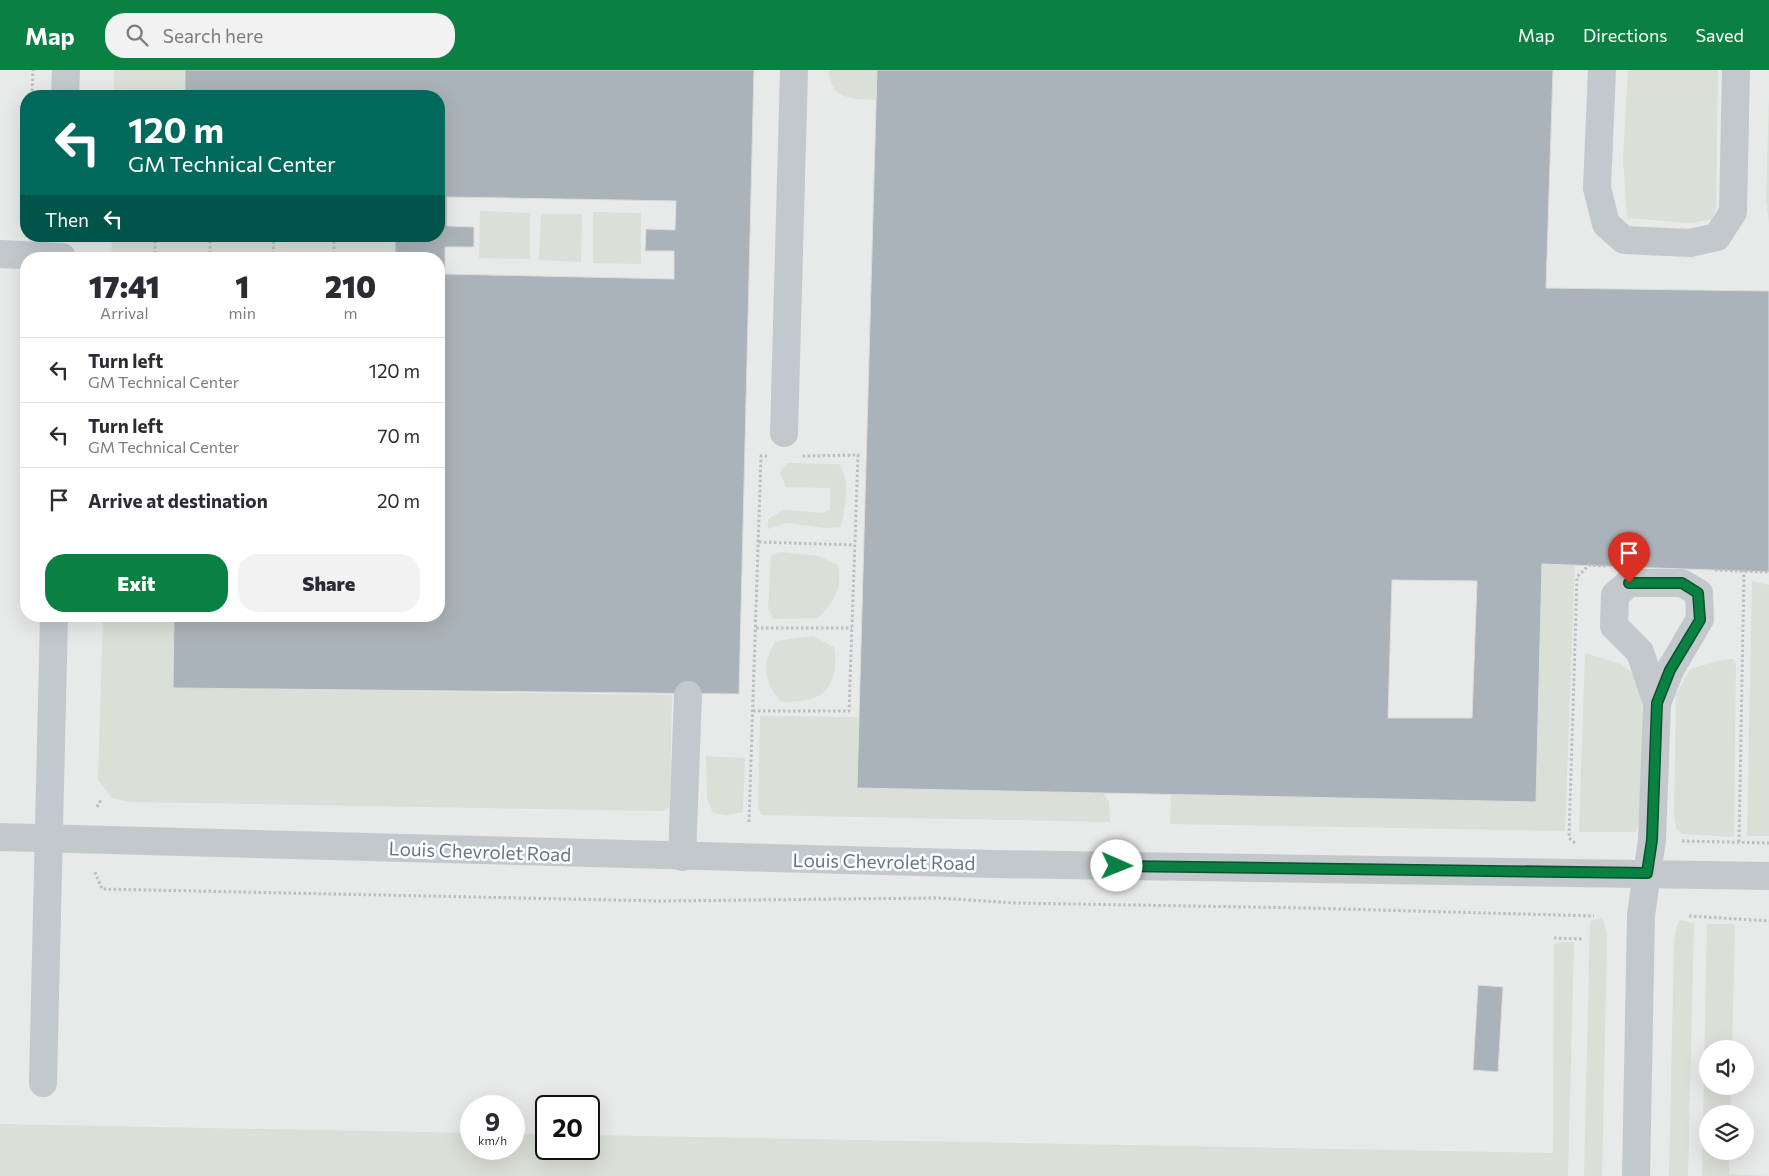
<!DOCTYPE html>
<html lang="en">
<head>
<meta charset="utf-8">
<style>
	:root { --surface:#fff; --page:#f2f2f3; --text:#2b2b33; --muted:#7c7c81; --line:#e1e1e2; --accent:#0b8043 }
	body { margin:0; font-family:Commissioner,sans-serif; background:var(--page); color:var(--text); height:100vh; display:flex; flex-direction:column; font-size:19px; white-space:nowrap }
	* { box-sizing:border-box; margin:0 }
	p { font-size:16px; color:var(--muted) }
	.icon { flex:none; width:28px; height:28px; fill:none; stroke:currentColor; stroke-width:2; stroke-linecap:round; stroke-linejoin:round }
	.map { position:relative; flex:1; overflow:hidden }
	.panel { position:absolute; left:20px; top:182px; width:425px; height:370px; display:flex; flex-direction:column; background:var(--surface); border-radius:20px; box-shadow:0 5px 20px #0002 }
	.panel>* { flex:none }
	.banner { position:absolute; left:20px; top:20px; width:425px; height:152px; border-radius:20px; box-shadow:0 5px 20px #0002; background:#00695c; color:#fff; overflow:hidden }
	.controls { position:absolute; left:1699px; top:970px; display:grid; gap:10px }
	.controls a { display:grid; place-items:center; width:55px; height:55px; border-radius:50%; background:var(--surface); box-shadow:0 5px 20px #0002; font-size:25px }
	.speed { position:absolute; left:460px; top:1025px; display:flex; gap:10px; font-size:25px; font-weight:700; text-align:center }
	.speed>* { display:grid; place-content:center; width:65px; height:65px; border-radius:50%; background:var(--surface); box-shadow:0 5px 20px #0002; line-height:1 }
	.speed small { font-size:12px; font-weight:400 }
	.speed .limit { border:2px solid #111; border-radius:8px; background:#fff; color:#111 }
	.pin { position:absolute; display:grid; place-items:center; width:42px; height:42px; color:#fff; margin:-51px -21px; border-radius:50% 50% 50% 0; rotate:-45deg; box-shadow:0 0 5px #0007 }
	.pin .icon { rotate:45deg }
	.me { position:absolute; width:55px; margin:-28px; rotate:91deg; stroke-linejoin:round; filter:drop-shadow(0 0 4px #0008) }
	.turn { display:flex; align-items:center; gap:18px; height:105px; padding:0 25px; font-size:22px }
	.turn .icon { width:65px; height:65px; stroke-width:2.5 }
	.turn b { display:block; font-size:35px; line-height:42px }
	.then { display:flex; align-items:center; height:48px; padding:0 25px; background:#0003; gap:10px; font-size:19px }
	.eta { display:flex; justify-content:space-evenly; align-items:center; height:85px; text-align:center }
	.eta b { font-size:30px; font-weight:800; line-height:35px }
	.button { display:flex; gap:10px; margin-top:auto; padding:10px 25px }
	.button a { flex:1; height:58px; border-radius:20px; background:var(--accent); color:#fff; font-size:20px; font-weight:800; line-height:58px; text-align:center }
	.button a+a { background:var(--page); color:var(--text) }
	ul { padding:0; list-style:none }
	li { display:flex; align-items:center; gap:15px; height:65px; padding:0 25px; border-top:1px solid var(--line) }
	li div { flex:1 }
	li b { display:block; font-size:19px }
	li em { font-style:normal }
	header { display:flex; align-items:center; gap:30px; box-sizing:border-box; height:70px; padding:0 25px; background:var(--accent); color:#fff }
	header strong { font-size:24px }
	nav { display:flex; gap:28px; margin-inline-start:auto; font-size:18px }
	.search { width:350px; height:45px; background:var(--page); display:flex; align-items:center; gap:12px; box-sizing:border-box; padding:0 18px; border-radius:20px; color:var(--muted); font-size:19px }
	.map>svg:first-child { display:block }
</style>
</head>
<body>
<header>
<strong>Map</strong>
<div class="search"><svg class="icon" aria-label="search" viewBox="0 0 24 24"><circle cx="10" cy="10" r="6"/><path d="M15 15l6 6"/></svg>Search here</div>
<nav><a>Map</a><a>Directions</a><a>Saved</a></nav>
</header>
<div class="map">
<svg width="1769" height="1106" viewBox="0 0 1769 1106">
	<rect width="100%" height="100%" fill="#fafaf8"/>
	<path fill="#e8e9e9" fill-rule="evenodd" d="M0,0H1769V1106H0ZM26,26H439V166H26ZM26,189H439V546H26ZM1708,979H1745V1016H1708ZM471,1036H514V1079H471ZM546,1036H589V1079H546ZM1708,1044H1745V1081H1708Z"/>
	<g fill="#dadfd7">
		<rect x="114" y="0" width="71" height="26"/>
		<path d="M829,0H877L876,30C853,29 830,30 829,0Z"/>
		<path d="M1628,0H1718L1716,138L1712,149L1691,153L1627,148L1623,89Z"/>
		<path d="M1769,29V152L1766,130Z"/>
		<path d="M480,141L530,143V189L479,188Z"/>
		<path d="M593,142L641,143V194L593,193Z"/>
		<path d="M541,144H582L581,192L539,190Z"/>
		<path d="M112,166H395V189H111Z"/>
		<path d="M787,393L839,394C851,411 845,437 841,457L826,458L786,453L768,459V449L783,440L824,443L830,440V418L786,417L780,402Z"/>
		<path d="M780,482L819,486L838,495C843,519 834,531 818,548L773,549L768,538L771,485Z"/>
		<path d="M1542,494H1575L1565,761L1170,754L1171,724L1536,732Z"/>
		<path d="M1752,511L1769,515V766H1747Z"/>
		<path d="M103,546H174V618L672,625L670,736L663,741L131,732L112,728L98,710Z"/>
		<path d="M813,566L834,577C837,592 836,615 820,625C809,632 793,631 781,632C764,612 761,593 776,571Z"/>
		<path d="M1585,583L1620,594L1635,605L1642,622L1641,731L1640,752L1635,762H1579Z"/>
		<path d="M1733,589L1736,594L1734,767L1682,764L1676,759L1674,744L1676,625L1690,599L1722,590Z"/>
		<path d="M760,646L858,647L857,718L1103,723L1109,732L1110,752L762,745L758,738Z"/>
		<path d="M706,686L745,688L743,742L727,745L713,743L707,729Z"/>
		<path d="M1602,848L1605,855L1607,869L1602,1106H1584L1590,851Z"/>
		<path d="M1680,850L1694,853L1688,1106H1669L1674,874L1676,858Z"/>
		<path d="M1707,854H1735L1732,979H1708V1016H1731L1730,1044H1708V1081H1729V1104L1769,1106H1702Z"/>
		<path d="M1563,872H1574L1568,1106H0V1054L471,1063V1079H514V1064H546V1079H589V1065L1553,1083L1554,874Z"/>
	</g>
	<g fill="#aab3b9" stroke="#dcdcda" fill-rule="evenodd">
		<path d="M185,0H754L739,624L173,618L174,546H439V189H395V166H439V26H185ZM447,127L676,131L675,160L646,159L645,181H674V209L445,204V177H474V157L447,156Z"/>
		<path d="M877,0H1553L1546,218L1769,221V502L1542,494L1536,732L857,718ZM1392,510L1477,511L1472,648H1388Z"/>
		<path d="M1478,915L1503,917L1498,1002L1473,1000Z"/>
	</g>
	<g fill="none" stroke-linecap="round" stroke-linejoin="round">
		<g stroke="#bbbfc2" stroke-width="3" stroke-dasharray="2.5 2.5" stroke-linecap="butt">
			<path d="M32,26L33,0"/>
			<path d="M155,166V189"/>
			<path d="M210,166V189"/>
			<path d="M273,189L274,166"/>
			<path d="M334,189V166"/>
			<path d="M759,472L854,475"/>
			<path d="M1715,500L1769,502"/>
			<path d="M756,558H852"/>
			<path d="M753,641H849L858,385L801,386"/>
			<path d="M97,737L101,730"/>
			<path d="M749,752L761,386H767"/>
			<path d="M1682,771L1769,773"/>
			<path d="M1739,772L1744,501"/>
			<path d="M1575,773L1569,768L1577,507L1589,495L1606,496"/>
			<path d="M95,802L102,819L659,831L937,828L1016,833L1306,838L1594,846"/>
			<path d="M1689,846L1769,851"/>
			<path d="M1554,868L1582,869"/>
		</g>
		<g stroke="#c3c8cc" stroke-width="28">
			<path d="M1602,0L1597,118L1606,154L1624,170L1690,173L1717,167L1733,142L1736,0"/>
			<path d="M65,26L66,0"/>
			<path d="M0,184L62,187"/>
			<path d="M784,363L794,0"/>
			<path d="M0,767L993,794L1769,806"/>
			<path d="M682,787L688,625"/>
			<path d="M43,1013L54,546"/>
			<path d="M1636,1106L1641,845L1652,770L1657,633L1640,582L1614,556L1615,525L1629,513H1682L1699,523L1700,549L1670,600L1657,633"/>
		</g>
	</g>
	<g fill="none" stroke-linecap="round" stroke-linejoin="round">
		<g stroke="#07532c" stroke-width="12">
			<path id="route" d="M1117,796L1647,803L1652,770L1657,633L1670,600L1700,550L1698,523L1682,513H1629"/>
		</g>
		<use href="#route" stroke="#0b8043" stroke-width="9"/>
	</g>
	<g text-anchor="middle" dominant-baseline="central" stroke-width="5" stroke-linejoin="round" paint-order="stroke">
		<g font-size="19" fill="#657683" stroke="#fff">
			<text transform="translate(480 781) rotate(2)">Louis Chevrolet Road</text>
			<text transform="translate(884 791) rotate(1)">Louis Chevrolet Road</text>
		</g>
	</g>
</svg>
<div class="controls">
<a><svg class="icon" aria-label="sound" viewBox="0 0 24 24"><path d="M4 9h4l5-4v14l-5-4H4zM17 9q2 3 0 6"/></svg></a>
<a><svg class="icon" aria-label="layers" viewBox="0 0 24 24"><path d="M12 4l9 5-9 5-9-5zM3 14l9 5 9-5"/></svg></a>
</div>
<div class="speed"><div>9<small>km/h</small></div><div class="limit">20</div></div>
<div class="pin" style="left:1629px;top:513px;background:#d93025"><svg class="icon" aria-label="arrive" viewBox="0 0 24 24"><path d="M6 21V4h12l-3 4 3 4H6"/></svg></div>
<svg class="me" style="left:1117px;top:796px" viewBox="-20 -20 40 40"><circle r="19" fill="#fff"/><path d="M0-13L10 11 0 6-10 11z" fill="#0b8043"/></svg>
<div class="banner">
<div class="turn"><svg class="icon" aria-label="left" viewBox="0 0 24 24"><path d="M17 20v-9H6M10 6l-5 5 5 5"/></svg><div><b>120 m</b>GM Technical Center</div></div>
<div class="then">Then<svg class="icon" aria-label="left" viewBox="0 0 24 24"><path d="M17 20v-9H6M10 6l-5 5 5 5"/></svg></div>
</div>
<section class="panel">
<div class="eta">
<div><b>17:41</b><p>Arrival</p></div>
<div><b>1</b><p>min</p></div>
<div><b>210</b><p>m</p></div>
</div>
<ul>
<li><svg class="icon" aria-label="left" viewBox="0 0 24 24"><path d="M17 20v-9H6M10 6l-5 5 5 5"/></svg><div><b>Turn left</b><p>GM Technical Center</p></div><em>120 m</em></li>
<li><svg class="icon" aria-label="left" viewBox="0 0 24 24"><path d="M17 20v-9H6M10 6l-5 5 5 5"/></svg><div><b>Turn left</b><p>GM Technical Center</p></div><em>70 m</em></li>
<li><svg class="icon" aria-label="arrive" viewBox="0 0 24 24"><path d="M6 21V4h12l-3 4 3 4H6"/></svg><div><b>Arrive at destination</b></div><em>20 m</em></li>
</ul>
<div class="button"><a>Exit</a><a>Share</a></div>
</section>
</div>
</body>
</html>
